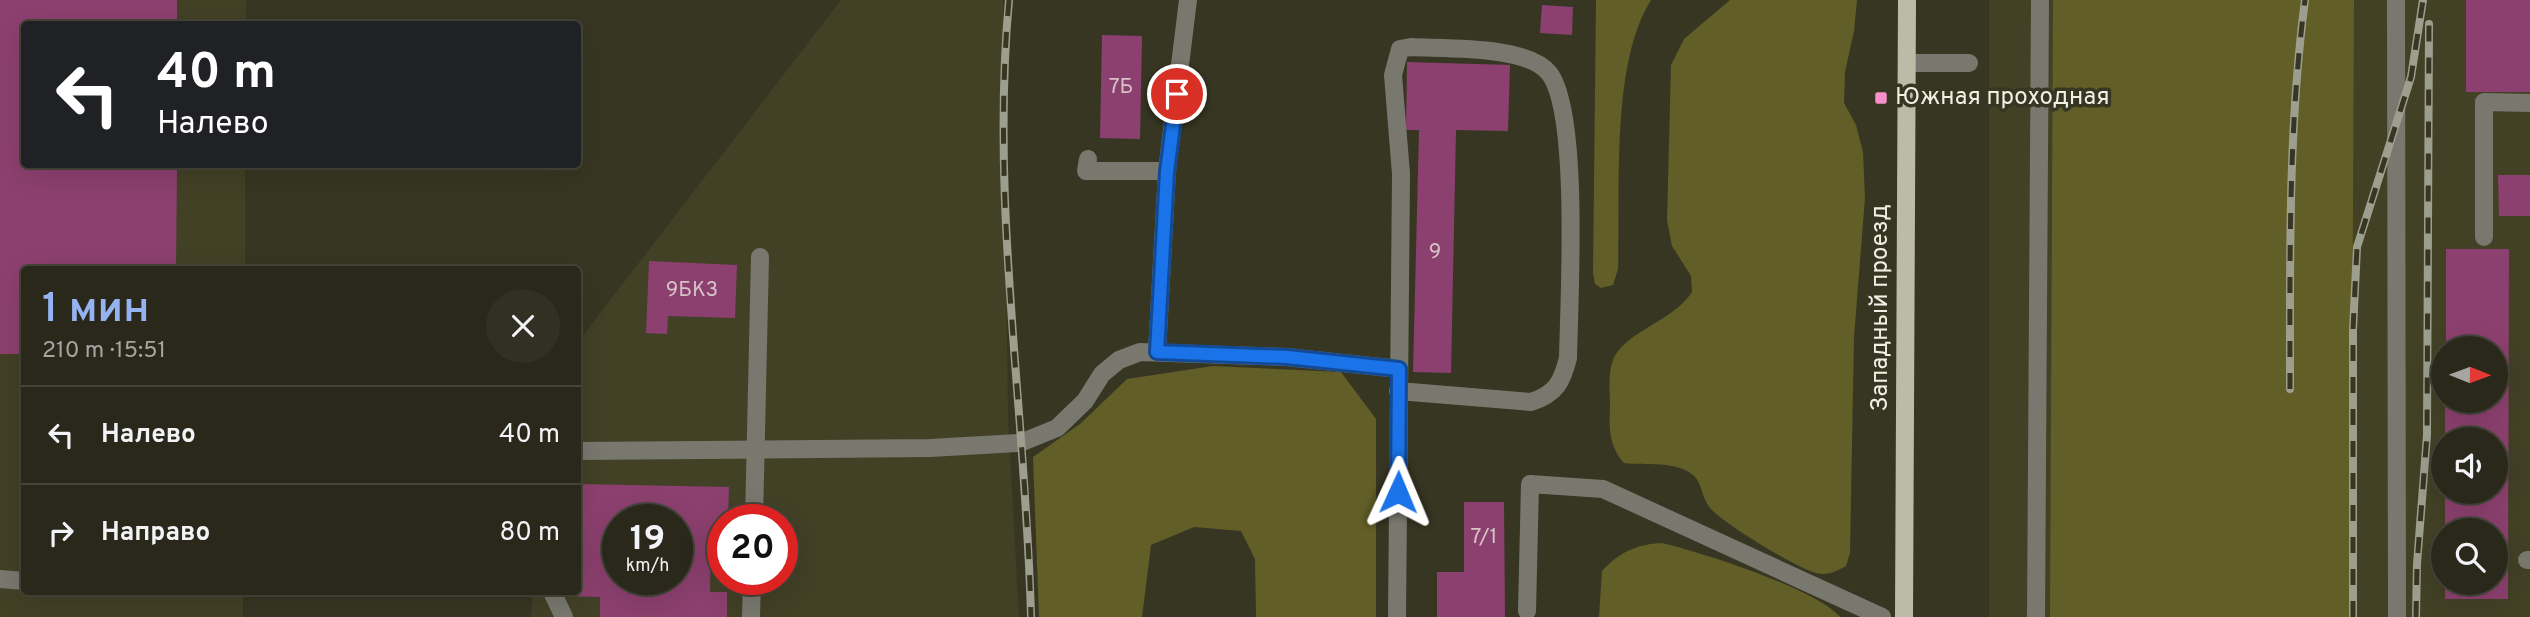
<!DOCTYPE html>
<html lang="ru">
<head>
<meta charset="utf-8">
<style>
	:root { --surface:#29281a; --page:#313023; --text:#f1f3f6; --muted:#a5a6a2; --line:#454439; --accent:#95b2f1 }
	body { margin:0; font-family:Overpass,sans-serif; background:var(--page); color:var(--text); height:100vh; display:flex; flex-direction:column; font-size:26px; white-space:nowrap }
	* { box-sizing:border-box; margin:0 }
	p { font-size:23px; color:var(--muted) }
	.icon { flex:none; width:38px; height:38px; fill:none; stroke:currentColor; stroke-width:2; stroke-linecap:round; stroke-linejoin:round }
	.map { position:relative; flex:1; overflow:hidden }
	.panel { position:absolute; left:21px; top:266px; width:560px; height:329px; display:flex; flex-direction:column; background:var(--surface); border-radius:7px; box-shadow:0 7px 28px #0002,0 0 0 2px var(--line) }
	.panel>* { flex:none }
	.top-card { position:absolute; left:21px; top:21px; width:560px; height:147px; border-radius:7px; box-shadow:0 7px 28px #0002,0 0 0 2px var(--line); background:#202124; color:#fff; overflow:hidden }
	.needle { width:46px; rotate:91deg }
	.buttons { position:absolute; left:2431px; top:336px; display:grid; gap:14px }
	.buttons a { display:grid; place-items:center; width:77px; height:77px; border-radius:50%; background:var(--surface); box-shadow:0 7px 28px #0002,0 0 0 2px var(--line); font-size:35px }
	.speed { position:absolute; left:602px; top:504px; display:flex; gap:14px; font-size:35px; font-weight:700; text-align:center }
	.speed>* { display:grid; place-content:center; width:91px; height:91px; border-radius:50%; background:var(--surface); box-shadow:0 7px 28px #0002,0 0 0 2px var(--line); line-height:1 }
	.speed small { font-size:18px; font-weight:400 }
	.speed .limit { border:10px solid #d22; background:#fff; color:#111 }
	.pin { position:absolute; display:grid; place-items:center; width:60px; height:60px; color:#fff; margin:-30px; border:4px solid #fff; border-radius:50%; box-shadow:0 2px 7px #0007 }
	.me { position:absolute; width:77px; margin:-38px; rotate:1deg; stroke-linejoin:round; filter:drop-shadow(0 0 5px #0008) }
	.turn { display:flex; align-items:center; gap:24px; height:147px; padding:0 21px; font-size:32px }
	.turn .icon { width:91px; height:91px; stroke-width:2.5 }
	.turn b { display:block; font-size:49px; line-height:60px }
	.round { display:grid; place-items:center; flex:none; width:74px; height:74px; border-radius:37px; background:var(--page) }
	.head { display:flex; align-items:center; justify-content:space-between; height:119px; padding:0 21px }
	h1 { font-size:42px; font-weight:600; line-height:52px; color:var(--accent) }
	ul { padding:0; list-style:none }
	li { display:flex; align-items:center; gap:21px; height:98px; padding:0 21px; border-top:2px solid var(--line) }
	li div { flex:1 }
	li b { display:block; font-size:26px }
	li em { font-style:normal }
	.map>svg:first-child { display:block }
</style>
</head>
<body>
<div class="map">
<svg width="2530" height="617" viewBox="0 0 2530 617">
	<rect width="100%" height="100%" fill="#373623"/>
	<g fill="#424126" fill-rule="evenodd">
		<path d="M0,0H246V24H24V164L245,165V269L24,270V592H243V617H0Z"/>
		<path d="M841,0H1003L1008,418L1019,617H531L533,592H578V342ZM618,520H677V579H618ZM723,520H782V579H723Z"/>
		<path d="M1989,0H2530V617H1989ZM2443,348H2496V401H2443ZM2443,439H2496V492H2443ZM2443,530H2496V583H2443Z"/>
	</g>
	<g fill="#615e27">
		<path d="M1596,0H1651C1610,65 1621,193 1618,269L1613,285L1601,288L1595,284L1593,273Z"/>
		<path d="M1730,0H1857L1854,31L1845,72L1844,103L1856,125L1863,152L1865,198L1854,337L1850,553L1846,566C1837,571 1827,576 1816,573C1795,567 1724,524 1710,508C1702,499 1702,482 1693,475C1675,460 1645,466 1624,463C1609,446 1609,429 1610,407C1610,393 1608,376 1612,363C1622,331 1671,324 1692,292L1691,276L1672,246L1667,220L1671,65L1684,39Z"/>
		<path d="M2053,0H2354L2351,617H2050Z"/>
		<path d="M1213,366L1341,372L1376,419V617H1256L1255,559L1241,531L1194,527L1151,545L1142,617H1039L1033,457L1080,424L1127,379Z"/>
		<path d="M1662,543C1703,553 1814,588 1840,617H1599L1602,571C1619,552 1638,544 1662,543Z"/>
	</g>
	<g fill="#8c406f" fill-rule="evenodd">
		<path d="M0,0H177V24H24V164H177L176,270H24V354H0Z"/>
		<rect x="2466" y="0" width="64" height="92"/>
		<path d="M1542,5L1573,7L1572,35L1540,33Z"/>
		<path d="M1102,35L1142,36L1140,139L1100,138Z"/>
		<path d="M1407,62L1510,65L1508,131L1456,130L1451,373L1413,372L1419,130H1406Z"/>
		<path d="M2498,175H2530V216H2499Z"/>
		<path d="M2446,249H2509L2508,599H2445V583H2496V530H2445V492H2496V439H2445V401H2496V348H2446Z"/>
		<path d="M649,261L737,265L735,318L668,316L667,334L646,333Z"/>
		<path d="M578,484L729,487L728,520H723V543H711L710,592H727V617H600V597L566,596V592H578ZM618,520H677V579H618Z"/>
		<path d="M1464,502H1504L1505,617H1437V572H1464Z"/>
	</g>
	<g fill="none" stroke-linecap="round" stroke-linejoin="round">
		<g stroke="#78786f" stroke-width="18">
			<path d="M2396,0L2397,617"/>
			<path d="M1907,63H1969"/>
			<path d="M1088,159L1086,171H1167"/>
			<path d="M2484,237V102L2530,103"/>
			<path d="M1157,352L1167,171L1188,0"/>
			<path d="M578,451L930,448L1020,443L1057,428L1085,401L1102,374L1119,360L1140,352L1287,357L1399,369"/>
			<path d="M754,520L760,257"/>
			<path d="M2527,560H2530"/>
			<path d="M0,579L24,581"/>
			<path d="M552,592L564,617"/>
			<path d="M1527,611L1530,484L1603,489L1882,617"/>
			<path d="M751,617L752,579"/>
			<path d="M1397,617L1401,174L1393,75L1400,49L1411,47C1444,49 1527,45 1549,73C1580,112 1569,302 1568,358C1562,382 1556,394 1531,402L1398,391"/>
			<path d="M2036,617L2040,0"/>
		</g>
		<path stroke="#bbbba7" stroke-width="18" d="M1904,617L1907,0"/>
		<g stroke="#9e9e8f" stroke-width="8">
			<g id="rail">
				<path d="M1009,0C990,205 1026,412 1031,617"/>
				<path d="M2290,389C2290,259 2288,129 2305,0"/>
				<path d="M2353,617V330L2357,247L2411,77L2423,0"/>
				<path d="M2416,617L2417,564L2427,435L2429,24"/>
			</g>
		</g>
		<use href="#rail" stroke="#373623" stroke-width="5" stroke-dasharray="16" stroke-linecap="butt"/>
	</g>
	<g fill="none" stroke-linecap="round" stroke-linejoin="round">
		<g stroke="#114b97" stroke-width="18">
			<path id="route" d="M1177,94L1167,172L1157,352L1287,357L1399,369L1398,492"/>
		</g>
		<use href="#route" stroke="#1a73e8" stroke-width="12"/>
	</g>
	<rect fill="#f790cd" stroke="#373623" stroke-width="2.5" x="1874" y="91" width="14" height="14" rx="3.5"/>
	<g text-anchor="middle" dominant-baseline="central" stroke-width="7" stroke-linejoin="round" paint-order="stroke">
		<g font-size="21" fill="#d6c3c6">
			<text x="1121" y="87">7Б</text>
			<text x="1435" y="252">9</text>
			<text x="692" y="290">9БК3</text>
			<text x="1484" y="537">7/1</text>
		</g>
		<g font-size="24" fill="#efefe3" stroke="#373623" text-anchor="start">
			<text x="1895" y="98">Южная проходная</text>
		</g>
		<g font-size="24" fill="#efefe3" stroke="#373623">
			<text transform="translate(1881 308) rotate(-90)">Западный проезд</text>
		</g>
	</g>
</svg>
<div class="buttons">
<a><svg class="needle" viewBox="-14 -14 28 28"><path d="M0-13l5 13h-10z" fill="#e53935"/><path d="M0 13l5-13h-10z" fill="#a5a6a2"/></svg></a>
<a><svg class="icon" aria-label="sound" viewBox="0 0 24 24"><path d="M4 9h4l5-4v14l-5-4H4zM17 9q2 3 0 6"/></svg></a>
<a><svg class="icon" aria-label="search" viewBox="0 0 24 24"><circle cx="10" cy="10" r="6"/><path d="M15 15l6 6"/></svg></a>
</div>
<div class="speed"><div>19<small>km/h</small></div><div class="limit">20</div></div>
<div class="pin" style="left:1177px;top:94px;background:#d93025"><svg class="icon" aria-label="arrive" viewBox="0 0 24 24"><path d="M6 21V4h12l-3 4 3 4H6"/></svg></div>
<svg class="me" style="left:1398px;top:492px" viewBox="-20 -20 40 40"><path d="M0-17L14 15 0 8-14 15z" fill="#1a73e8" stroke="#fff" stroke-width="4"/></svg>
<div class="top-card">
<div class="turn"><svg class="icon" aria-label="left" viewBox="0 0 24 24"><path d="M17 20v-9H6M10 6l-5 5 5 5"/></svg><div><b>40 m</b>Налево</div></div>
</div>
<section class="panel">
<div class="head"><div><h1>1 мин</h1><p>210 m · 15:51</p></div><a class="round"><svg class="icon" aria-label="close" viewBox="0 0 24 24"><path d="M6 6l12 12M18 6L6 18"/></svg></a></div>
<ul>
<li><svg class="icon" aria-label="left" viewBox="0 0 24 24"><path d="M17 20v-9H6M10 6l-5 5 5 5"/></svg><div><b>Налево</b></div><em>40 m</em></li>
<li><svg class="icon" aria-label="right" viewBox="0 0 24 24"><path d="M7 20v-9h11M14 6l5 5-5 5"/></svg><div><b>Направо</b></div><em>80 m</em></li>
</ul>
</section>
</div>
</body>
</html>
